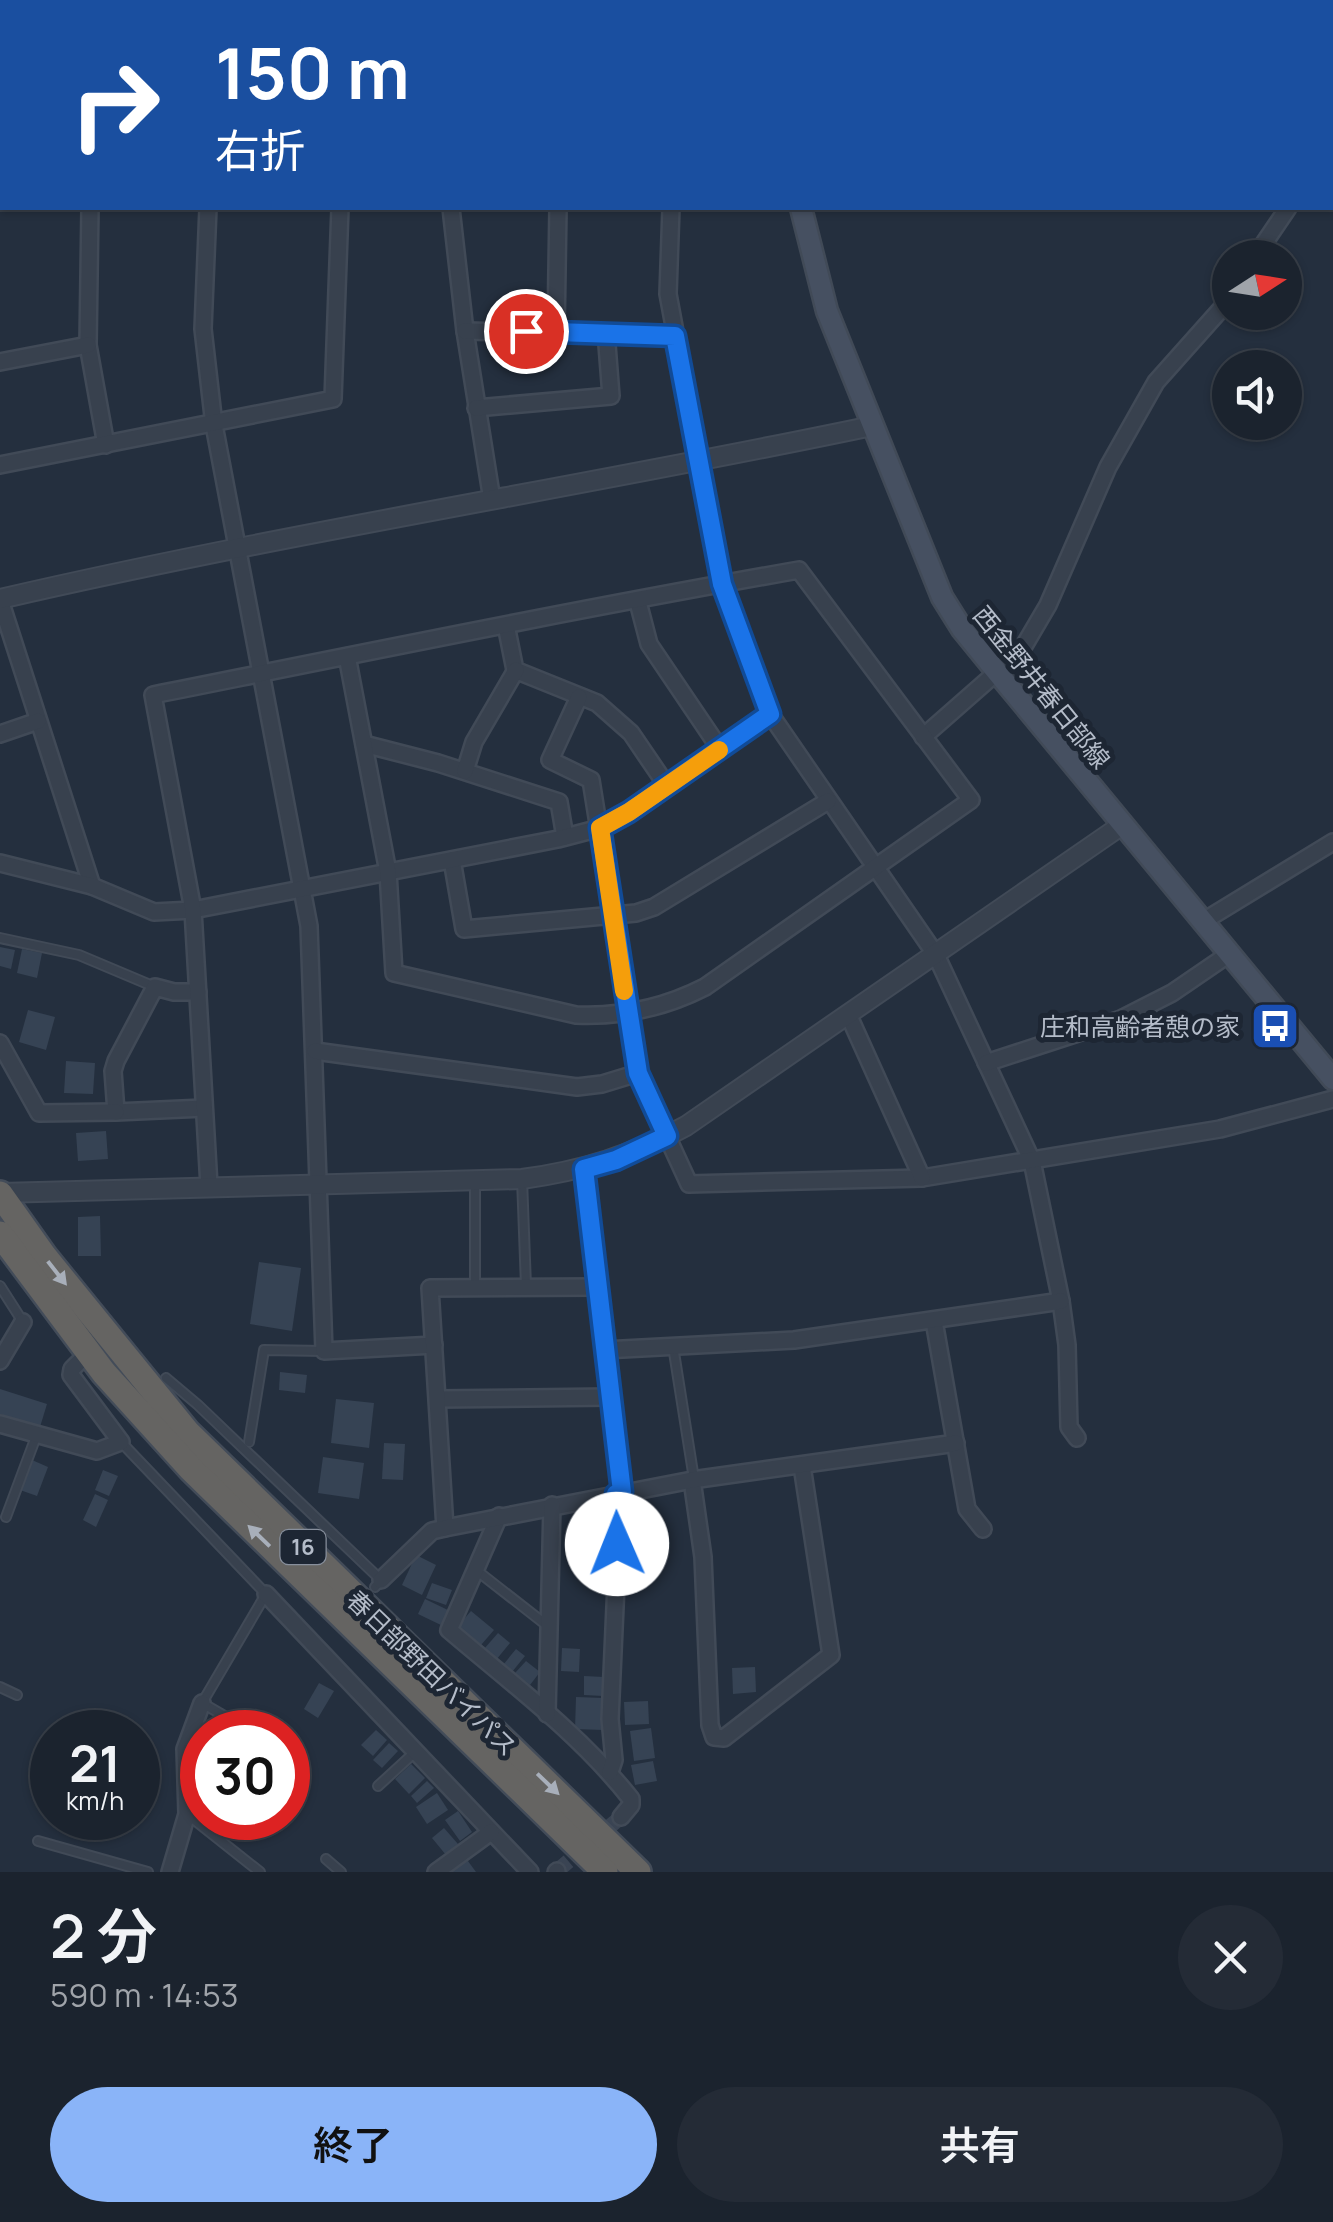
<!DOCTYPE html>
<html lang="ja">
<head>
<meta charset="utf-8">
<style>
	:root { --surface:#1b232e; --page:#242b36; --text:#f1f3f6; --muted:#a0a4aa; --line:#39404a; --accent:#8ab4f8 }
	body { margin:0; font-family:Manrope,"Noto Sans JP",sans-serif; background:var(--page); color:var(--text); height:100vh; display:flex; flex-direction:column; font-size:38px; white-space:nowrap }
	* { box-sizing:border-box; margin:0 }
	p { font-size:32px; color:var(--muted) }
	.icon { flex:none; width:55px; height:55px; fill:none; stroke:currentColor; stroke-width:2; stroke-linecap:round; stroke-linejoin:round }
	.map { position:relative; height:1872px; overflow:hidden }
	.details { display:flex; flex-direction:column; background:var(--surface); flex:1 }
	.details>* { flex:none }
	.guide { position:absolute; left:0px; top:0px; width:1335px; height:210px; box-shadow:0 2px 8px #0004,0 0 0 2px var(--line); background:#1a4fa0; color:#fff; overflow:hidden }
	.needle { width:65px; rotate:78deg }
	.controls { position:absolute; left:1212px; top:240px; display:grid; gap:20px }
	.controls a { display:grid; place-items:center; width:90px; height:90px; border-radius:50%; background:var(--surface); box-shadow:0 2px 8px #0004,0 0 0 2px var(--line); font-size:50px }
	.speed { position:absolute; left:30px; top:1710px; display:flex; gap:20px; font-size:50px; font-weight:700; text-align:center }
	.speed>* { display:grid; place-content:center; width:130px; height:130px; border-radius:50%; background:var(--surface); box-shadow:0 2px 8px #0004,0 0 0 2px var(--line); line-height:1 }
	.speed small { font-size:25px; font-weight:400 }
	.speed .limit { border:15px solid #d22; background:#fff; color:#111 }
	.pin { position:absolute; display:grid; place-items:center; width:85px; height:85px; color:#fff; margin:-42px; border:5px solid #fff; border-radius:50%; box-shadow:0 2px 10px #0007 }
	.me { position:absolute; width:110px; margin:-55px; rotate:359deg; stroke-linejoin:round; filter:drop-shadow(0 0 8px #0008) }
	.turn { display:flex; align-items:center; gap:35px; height:210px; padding:0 50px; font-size:45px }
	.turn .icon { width:130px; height:130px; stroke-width:2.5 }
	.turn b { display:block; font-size:70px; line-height:85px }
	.round { display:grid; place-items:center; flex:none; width:105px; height:105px; border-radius:52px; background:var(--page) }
	.headline { display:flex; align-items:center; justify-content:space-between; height:170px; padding:0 50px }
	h1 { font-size:60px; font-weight:600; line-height:75px }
	.action { display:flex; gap:20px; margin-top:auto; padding:20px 50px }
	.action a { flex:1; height:115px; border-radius:60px; background:var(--accent); color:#111; font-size:40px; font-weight:600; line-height:115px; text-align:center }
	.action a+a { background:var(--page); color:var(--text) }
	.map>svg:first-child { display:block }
</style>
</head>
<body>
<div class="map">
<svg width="1333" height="1872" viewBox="0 0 1333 1872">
	<rect width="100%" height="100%" fill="#242f3e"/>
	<g fill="#364354">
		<path d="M0,947L15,950L11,969L0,966Z"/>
		<path d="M22,949L42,953L37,978L17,973Z"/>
		<path d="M28,1010L55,1017L46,1050L19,1042Z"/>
		<path d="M66,1061L95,1063L93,1094L64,1093Z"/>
		<path d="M106,1131L108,1159L78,1161L76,1133Z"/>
		<path d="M100,1216L101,1256H78V1217Z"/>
		<path d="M259,1262L301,1268L292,1331L250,1324Z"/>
		<path d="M280,1372L307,1375L305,1393L279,1390Z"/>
		<path d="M0,1389L47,1404L40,1427L0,1414Z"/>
		<path d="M336,1399L374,1403L369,1448L331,1443Z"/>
		<path d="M384,1443L405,1444L403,1480L382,1479Z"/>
		<path d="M323,1457L364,1463L359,1499L318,1493Z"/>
		<path d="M32,1460L48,1467L37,1496L20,1490Z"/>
		<path d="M103,1470L118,1476L109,1496L95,1490Z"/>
		<path d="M95,1494L108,1500L96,1527L83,1520Z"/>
		<path d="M416,1555L436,1565L422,1595L402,1585Z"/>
		<path d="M432,1583L452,1590L446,1605L426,1598Z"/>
		<path d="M425,1599L450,1611L443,1626L418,1614Z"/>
		<path d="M471,1611L494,1630L481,1645L458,1626Z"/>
		<path d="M498,1633L510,1643L496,1660L484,1649Z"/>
		<path d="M562,1648L580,1649L579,1672L561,1671Z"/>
		<path d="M516,1649L525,1656L512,1672L503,1665Z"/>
		<path d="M526,1661L540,1672L530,1685L515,1673Z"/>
		<path d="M755,1667L756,1692L733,1694L732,1668Z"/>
		<path d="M584,1676L604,1677L603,1696L584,1695Z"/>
		<path d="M319,1683L334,1691L318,1718L304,1709Z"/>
		<path d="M576,1697L603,1698V1730L575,1729Z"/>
		<path d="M648,1701L649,1724L625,1725L624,1702Z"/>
		<path d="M651,1728L655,1758L634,1761L630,1731Z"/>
		<path d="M376,1730L387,1740L373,1756L361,1745Z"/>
		<path d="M389,1743L398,1751L382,1768L373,1760Z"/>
		<path d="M653,1761L657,1781L635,1785L631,1765Z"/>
		<path d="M411,1764L425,1778L409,1794L395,1779Z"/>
		<path d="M427,1781L434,1788L417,1803L411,1796Z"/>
		<path d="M437,1793L448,1810L427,1824L416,1807Z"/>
		<path d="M458,1811L472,1832L460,1841L445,1820Z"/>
		<path d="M444,1828L458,1844L446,1855L432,1838Z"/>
		<path d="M465,1857L476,1872H453L450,1868Z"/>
	</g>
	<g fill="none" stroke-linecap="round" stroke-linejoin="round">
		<path stroke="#3a4453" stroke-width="15" stroke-dasharray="15 8" stroke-linecap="butt" d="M557,1871L621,1817"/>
		<g stroke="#414a57" stroke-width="12">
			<g id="service">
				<path d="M0,938L79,955L155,987"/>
				<path d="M522,1179L526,1286"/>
				<path d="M475,1181V1287"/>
				<path d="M0,1286L23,1322"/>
				<path d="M673,1346L694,1479"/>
				<path d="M166,1378L198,1405L381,1580L375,1587"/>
				<path d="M121,1442L266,1594L202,1703L252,1732"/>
				<path d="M249,1442L264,1350L324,1351"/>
				<path d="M6,1517L37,1434"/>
				<path d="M476,1570L549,1627"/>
				<path d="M0,1687L17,1695"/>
				<path d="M378,1786L414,1753"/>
				<path d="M187,1814L260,1872"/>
				<path d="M38,1841L148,1872"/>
				<path d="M326,1859L341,1872"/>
			</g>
		</g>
		<g stroke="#414a57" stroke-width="20">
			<g id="minor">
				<path d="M51,0L68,2"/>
				<path d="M84,2L85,0"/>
				<path d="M220,2V0"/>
				<path d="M349,2L350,0"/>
				<path d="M595,2L596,0"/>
				<path d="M0,118L2,119"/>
				<path d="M1332,170H1333"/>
				<path d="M90,208L88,345L106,445"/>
				<path d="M208,208L203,329L214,425L309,926L324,1351L434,1345"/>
				<path d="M451,208L465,331L492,500"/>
				<path d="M671,208L668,294L722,584L770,714L936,955L1032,1161L1061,1301L1067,1345L1069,1427L1077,1438"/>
				<path d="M1254,258L1288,208"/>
				<path d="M465,331L675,336"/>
				<path d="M556,332L558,208"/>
				<path d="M0,362L88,345"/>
				<path d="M476,408L611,396L606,332"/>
				<path d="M0,465L333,399L340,208"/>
				<path d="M0,600L92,886"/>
				<path d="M638,602L649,644L720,749"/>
				<path d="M506,625L515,670L597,703L631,733L667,786"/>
				<path d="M1004,680L1048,605L1108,467L1156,382L1230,299"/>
				<path d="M579,697L550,760L591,780L638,1073L689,1184L922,1178L1220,1129L1333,1099"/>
				<path d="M0,734L38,721"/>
				<path d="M923,737L997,672"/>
				<path d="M364,744L438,763L559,802L565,837"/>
				<path d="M465,771L474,742L516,670"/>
				<path d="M452,860L464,929L636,913L654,907L828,801"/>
				<path d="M0,863L92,886L154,912L193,910L558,839L600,828L629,812L770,714"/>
				<path d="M1202,922L1333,842"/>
				<path d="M198,992H174L155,987L116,1061L113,1071L116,1112L204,1108"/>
				<path d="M848,1014L922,1178"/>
				<path d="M0,1043L39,1113L116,1112"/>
				<path d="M315,1051L577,1087L602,1084L638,1073"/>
				<path d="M986,1063L1121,1019L1172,993L1229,954"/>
				<path d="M584,1169L622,1492"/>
				<path d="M209,1186L193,910L153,695C368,652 583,608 799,570L971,800L705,987C664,1008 622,1017 576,1015L394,973L388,872L347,656"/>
				<path d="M934,1321L967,1509L983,1529"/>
				<path d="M604,1350L794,1340L1061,1301"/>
				<path d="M0,1361L23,1322"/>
				<path d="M438,1399L610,1397"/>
				<path d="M0,1424L97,1451L121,1442L71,1375L72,1369L88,1353"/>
				<path d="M692,1480L703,1557L710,1725L714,1737L724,1738L831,1655L802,1466"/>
				<path d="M499,1516L449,1630C511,1683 580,1734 631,1799V1805L621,1817"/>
				<path d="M445,1528L430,1288L597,1287"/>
				<path d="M381,1580L432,1531L445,1528L692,1480L956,1443"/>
				<path d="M266,1594L530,1872"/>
				<path d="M547,1714L552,1505"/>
				<path d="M610,1772L614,1760L610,1719L616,1584V1493"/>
				<path d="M170,1872L187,1814L185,1749L202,1703"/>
				<path d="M436,1872L491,1832"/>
				<path d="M556,1872L557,1871"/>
			</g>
		</g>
		<g stroke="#414a57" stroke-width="22">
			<g id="tertiary">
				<path d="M0,599C289,532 582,487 872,426"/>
				<path d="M0,1193L522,1179C582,1171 633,1155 686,1126L1122,825"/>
			</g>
		</g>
		<g stroke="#414a57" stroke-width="25">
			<g id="secondary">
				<path d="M786,0V2"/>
				<path d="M801,208L827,311L942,597L962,629L997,672L1333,1079"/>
			</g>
		</g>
		<g stroke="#434c59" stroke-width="30">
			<g id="trunk">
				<path d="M0,1194L44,1256L187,1432L638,1872"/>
				<path d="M0,1234L104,1373L191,1469L605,1872"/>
			</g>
		</g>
		<use href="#service" stroke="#38414e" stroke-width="8"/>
		<use href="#minor" stroke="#38414e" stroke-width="15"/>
		<use href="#tertiary" stroke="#38414e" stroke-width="18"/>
		<use href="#secondary" stroke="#465061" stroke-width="20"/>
		<use href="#trunk" stroke="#656462" stroke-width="25"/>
	</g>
	<defs><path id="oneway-solid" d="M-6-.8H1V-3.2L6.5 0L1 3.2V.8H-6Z" transform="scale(2.5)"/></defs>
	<g fill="#a8afba">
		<use href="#oneway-solid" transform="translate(57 1273) rotate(52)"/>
		<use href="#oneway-solid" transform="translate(259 1536) rotate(-136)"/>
		<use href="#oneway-solid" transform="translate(548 1784) rotate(44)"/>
	</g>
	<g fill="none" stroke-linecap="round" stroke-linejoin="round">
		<g stroke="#114b97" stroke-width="25">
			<path id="route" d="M526,331L675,336L722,584L770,714L629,812L600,828L638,1073L667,1136L616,1160L584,1169L622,1492L616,1494L617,1544"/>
		</g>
		<use href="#route" stroke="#1a73e8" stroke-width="18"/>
		<path stroke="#f59e0b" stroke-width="18" d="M624,991L600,828L629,812L719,750"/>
	</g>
	<defs>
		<g id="bus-square" transform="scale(2.5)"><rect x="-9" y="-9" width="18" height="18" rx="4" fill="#1a4fb4" stroke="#1d2633"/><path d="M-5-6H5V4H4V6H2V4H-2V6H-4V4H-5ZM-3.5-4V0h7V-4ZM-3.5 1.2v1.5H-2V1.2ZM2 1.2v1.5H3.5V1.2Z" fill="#fff"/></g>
	</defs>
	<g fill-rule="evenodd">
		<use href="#bus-square" x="1275" y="1026"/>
	</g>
	<g text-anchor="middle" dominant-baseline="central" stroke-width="10" stroke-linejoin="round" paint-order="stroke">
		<rect fill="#1d2633" stroke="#878f9c" stroke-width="2.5" x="280.5" y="1530" width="45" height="34" rx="8"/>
		<g font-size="22" font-weight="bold" fill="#b4bcc9">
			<text x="303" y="1547">16</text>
		</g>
		<g font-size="25" fill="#b4bcc9" stroke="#1d2633">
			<text transform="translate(1042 687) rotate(51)">西金野井春日部線</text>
			<text transform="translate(432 1673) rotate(44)">春日部野田バイパス</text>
		</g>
		<g font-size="25" fill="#b4bcc9" stroke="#1d2633" text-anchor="end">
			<text x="1240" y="1026">庄和高齢者憩の家</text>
		</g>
	</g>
</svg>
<div class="controls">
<a><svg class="needle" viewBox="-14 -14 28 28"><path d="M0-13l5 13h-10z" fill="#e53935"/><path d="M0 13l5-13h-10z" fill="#a0a4aa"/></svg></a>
<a><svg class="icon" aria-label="sound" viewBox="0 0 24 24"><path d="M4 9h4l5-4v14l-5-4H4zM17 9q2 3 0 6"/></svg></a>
</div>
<div class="speed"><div>21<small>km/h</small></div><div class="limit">30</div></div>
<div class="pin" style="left:526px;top:331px;background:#d93025"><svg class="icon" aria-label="arrive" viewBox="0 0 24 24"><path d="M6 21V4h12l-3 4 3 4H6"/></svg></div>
<svg class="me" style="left:617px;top:1544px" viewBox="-20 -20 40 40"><circle r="19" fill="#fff"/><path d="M0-13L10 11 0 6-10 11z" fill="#1a73e8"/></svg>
<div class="guide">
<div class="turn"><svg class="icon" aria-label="right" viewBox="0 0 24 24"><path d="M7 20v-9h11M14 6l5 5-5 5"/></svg><div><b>150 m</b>右折</div></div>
</div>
</div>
<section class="details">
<div class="headline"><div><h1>2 分</h1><p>590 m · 14:53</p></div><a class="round"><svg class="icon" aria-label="close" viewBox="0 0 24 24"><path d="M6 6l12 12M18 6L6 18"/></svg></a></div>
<div class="action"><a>終了</a><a>共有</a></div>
</section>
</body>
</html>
